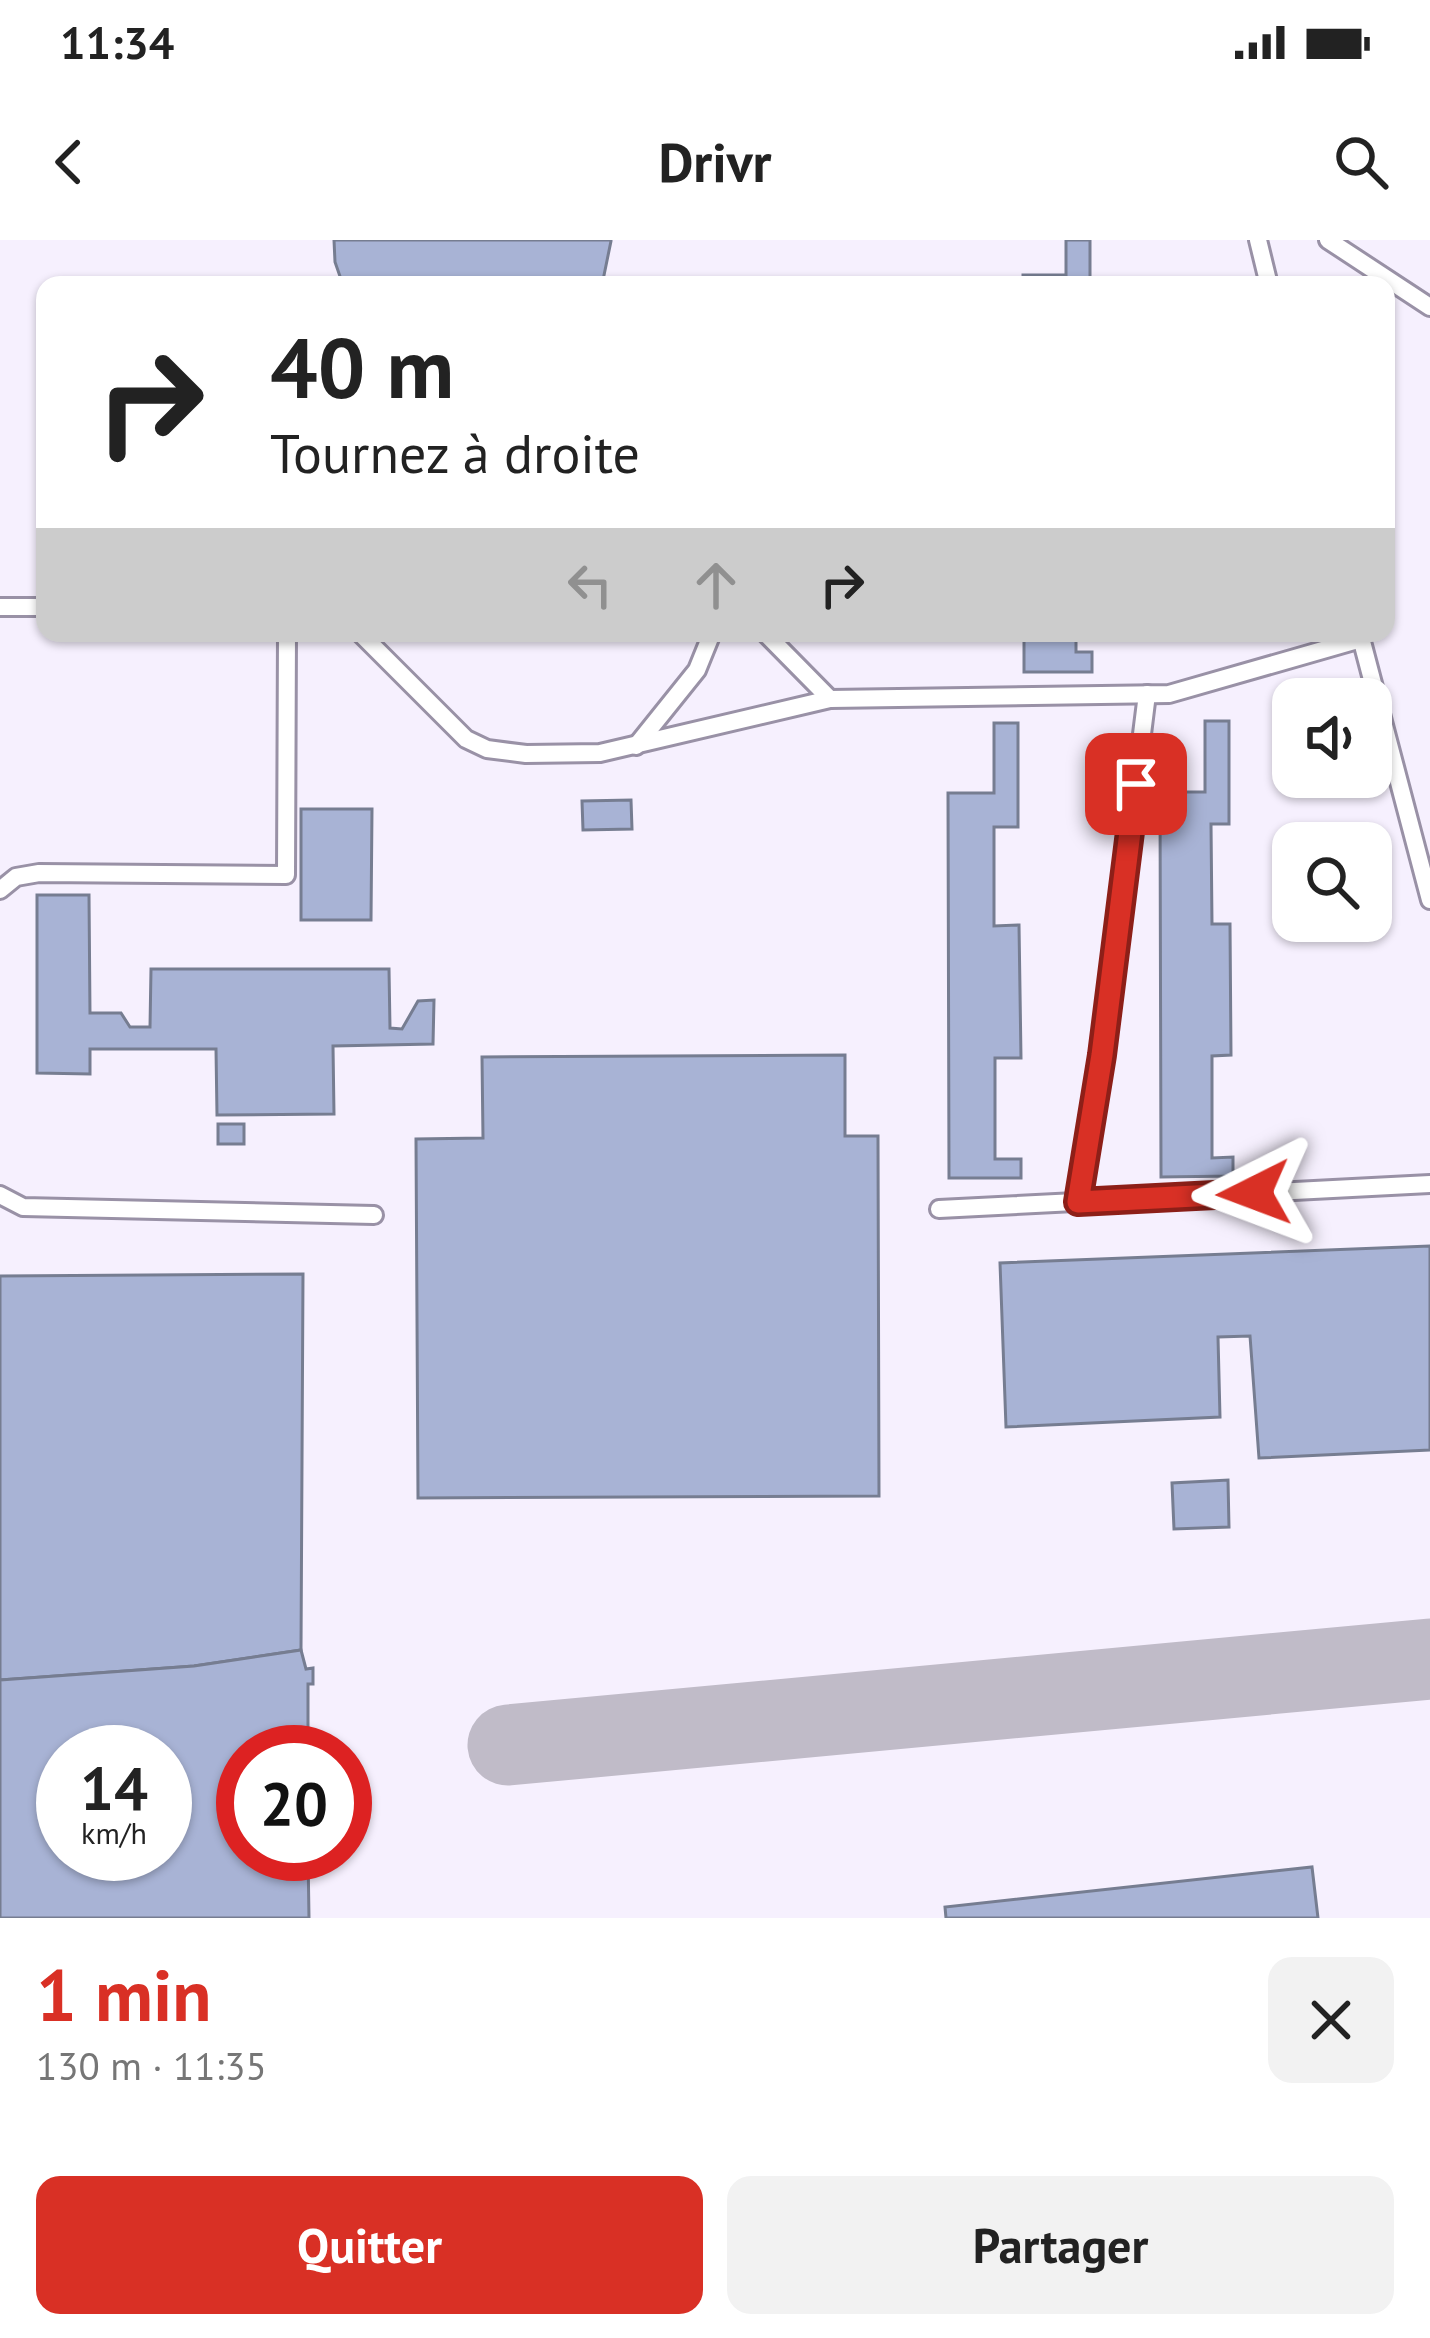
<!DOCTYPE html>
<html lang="fr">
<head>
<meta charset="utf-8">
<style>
	:root { --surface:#fff; --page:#f2f2f2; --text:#222; --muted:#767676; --accent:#d93025 }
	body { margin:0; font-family:"PT Sans",sans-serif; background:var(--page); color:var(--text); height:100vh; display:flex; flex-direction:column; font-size:45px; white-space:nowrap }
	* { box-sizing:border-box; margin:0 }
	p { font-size:39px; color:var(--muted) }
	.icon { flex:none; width:66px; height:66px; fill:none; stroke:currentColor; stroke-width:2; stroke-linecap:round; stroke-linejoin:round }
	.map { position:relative; height:1678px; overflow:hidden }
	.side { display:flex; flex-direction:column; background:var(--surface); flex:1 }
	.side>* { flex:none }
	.guide { position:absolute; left:36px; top:36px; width:1359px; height:366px; border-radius:24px; box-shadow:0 3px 9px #0004; background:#fff; color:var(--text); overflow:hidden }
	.buttons { position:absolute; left:1272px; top:438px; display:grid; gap:24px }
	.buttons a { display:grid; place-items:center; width:120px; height:120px; border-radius:24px; background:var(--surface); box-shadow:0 3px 9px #0004; font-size:60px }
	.speed { position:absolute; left:36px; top:1485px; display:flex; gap:24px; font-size:60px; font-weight:700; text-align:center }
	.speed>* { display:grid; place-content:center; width:156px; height:156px; border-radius:50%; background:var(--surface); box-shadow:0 3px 9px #0004; line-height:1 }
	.speed small { font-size:30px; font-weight:400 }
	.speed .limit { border:18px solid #d22; background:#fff; color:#111 }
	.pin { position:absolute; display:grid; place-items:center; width:102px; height:102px; color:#fff; margin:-51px; border-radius:24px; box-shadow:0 6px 18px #0006 }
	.me { position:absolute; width:132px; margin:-66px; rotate:267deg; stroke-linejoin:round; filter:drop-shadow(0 0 9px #0008) }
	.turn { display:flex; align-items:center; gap:42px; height:252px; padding:0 36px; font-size:54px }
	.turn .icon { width:156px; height:156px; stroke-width:2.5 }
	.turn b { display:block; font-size:84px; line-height:102px }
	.lanes { display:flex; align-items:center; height:114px; padding:0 36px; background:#0003; justify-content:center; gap:60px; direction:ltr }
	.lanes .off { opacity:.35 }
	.round { display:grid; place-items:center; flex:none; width:126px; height:126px; border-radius:24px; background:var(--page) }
	.overview { display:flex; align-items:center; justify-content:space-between; height:204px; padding:0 36px }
	h1 { font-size:72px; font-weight:800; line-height:90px; color:var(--accent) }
	.action { display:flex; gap:24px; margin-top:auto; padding:24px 36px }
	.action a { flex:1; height:138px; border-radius:24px; background:var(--accent); color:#fff; font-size:48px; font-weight:800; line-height:138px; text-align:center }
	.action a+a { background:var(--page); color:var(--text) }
	.status { display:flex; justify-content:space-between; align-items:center; height:84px; padding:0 60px; background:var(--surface); direction:ltr }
	.status svg { height:33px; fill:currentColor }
	header { display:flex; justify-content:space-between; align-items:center; height:156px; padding:0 36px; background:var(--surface); font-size:54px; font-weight:800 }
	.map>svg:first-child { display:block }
</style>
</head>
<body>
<div class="status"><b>11:34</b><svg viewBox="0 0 49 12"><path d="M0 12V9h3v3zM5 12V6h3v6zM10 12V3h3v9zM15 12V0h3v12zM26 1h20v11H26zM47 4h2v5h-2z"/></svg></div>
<header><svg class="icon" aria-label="back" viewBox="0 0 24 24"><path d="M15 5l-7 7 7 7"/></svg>Drivr<svg class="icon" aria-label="search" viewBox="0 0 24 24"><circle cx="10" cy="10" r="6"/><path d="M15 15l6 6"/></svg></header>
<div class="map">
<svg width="1430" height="1678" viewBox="0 0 1430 1678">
	<rect width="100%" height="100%" fill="#f6f0fe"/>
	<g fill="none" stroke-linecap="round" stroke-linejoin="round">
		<path stroke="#c0bbc8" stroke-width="81" d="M508,1505L1430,1419"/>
	</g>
	<g fill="#a8b3d5" stroke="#767d91" stroke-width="3" fill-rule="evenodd">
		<path d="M334,0H611V1L602,45H343L335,22Z"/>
		<path d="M1066,0H1090V45H1023V35H1066Z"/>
		<path d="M1024,393H1076V412H1092V432H1024Z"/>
		<path d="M1205,481H1229V584H1211L1212,684H1230L1231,815L1212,816V918L1233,917V936L1161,937L1160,552H1205Z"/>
		<path d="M994,483H1018V587H994V686L1019,685L1021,818H995V919H1021V938H949L948,553H994Z"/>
		<path d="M631,560L632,589L583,590L582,561Z"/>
		<path d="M301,569H372L371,680H301Z"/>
		<path d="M37,655H89L90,773H121L130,787H150L151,729H389L390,788L402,789L418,761L434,760L433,804L333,806L334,874L217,875L216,809H90V834L37,833Z"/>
		<path d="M845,815V896H878L879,1256L418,1258L416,899L483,898L482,817Z"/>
		<rect x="218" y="884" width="26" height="20"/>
		<path d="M1430,1006V1210L1259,1218L1250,1096L1218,1097L1220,1177L1006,1187L1000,1023Z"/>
		<path d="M303,1034L301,1410L194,1426L0,1440V1036Z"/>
		<path d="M1228,1240L1229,1287L1174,1289L1172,1243Z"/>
		<path d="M301,1410L306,1429L313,1428V1444H308V1512H243V1614H308L309,1678H0V1440L194,1426ZM63,1512H165V1614H63Z"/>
		<path d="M1312,1627L1318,1678H946L945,1667Z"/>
	</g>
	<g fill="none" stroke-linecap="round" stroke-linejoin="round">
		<g stroke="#9991a6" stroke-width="22">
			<g id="lane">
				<path d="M1258,0L1269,45"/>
				<path d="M1328,0L1430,67"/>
				<path d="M0,367H45"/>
				<path d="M360,393L466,499L487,509L526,514L600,513L830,459L1169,454L1361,399"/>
				<path d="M765,393L830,459"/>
				<path d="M1360,394L1430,660"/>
				<path d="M636,506L697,430L712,393"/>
				<path d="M0,650L16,637L39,633L286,635L287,393"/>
				<path d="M0,955L23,967L374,975"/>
				<path d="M1078,962L1102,815L1147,454"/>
				<path d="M939,969L1430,944"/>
			</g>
		</g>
		<use href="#lane" stroke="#fff" stroke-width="16"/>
	</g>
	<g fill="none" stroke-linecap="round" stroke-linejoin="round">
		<g stroke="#8d1f18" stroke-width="30">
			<path id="route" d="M1136,544L1102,815L1078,962L1254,953"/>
		</g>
		<use href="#route" stroke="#d93025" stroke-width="21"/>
	</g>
</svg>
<div class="buttons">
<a><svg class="icon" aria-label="sound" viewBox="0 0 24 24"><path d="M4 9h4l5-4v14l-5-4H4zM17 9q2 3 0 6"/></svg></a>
<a><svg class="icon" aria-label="search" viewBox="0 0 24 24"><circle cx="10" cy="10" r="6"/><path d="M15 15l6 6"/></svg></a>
</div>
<div class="speed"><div>14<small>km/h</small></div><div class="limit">20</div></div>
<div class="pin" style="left:1136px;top:544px;background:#d93025"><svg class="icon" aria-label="arrive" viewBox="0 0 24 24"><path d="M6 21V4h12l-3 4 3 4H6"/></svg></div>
<svg class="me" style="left:1254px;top:953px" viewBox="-20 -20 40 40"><path d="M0-17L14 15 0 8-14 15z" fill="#d93025" stroke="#fff" stroke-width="4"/></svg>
<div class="guide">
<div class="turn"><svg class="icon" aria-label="right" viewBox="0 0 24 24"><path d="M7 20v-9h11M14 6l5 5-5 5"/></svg><div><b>40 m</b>Tournez à droite</div></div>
<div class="lanes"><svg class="icon off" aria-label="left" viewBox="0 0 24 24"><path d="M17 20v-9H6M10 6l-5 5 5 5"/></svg><svg class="icon off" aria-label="ahead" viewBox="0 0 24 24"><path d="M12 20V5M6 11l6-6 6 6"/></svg><svg class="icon" aria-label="right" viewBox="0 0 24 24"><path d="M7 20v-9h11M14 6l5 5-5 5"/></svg></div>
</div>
</div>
<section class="side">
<div class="overview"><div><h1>1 min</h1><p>130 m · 11:35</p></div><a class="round"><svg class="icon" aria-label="close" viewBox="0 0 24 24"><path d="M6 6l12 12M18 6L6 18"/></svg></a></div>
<div class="action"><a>Quitter</a><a>Partager</a></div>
</section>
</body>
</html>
